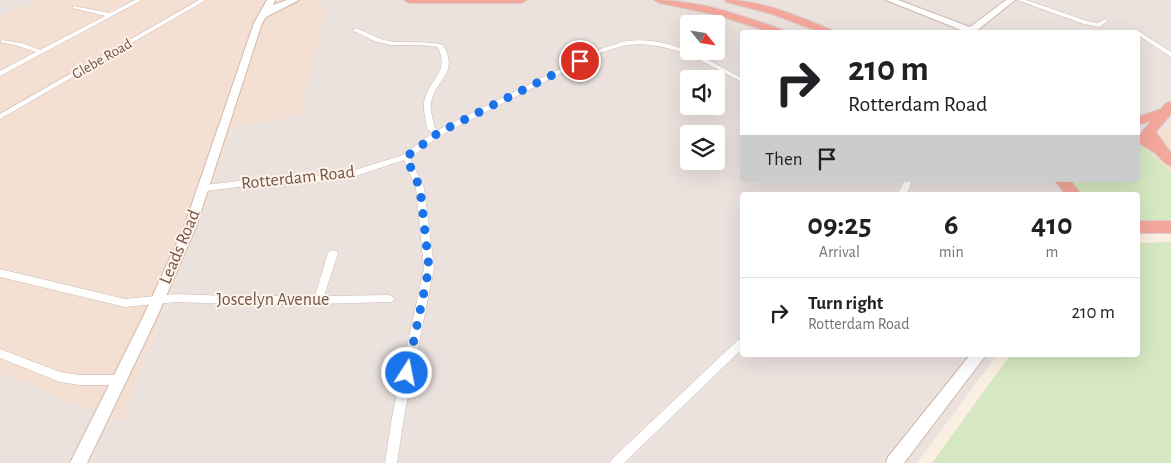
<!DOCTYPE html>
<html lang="en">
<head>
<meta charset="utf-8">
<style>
	:root { --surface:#fff; --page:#f6f6f6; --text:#202124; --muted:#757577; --line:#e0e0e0 }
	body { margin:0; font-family:"Alegreya Sans",sans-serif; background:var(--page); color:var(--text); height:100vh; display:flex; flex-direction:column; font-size:19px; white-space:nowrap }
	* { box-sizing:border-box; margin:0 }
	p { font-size:16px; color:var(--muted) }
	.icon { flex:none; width:28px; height:28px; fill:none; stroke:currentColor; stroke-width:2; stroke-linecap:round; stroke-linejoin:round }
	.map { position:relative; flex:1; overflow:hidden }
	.drawer { position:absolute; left:740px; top:192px; width:400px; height:165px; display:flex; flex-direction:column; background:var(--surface); border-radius:5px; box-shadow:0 5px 20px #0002 }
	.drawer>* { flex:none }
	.banner { position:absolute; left:740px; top:30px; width:400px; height:152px; border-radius:5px; box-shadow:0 5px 20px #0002; background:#fff; color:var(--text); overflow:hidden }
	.needle { width:32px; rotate:120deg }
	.tools { position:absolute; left:680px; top:15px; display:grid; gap:10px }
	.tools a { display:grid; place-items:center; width:45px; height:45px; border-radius:5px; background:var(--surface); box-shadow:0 5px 20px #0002; font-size:25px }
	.pin { position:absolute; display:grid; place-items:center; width:42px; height:42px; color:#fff; margin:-21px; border:2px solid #fff; border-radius:50%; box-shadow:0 1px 5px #0007 }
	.me { position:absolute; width:55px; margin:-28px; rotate:11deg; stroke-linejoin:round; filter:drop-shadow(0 0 4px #0008) }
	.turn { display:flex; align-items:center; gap:18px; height:105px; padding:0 25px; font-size:22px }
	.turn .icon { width:65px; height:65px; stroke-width:2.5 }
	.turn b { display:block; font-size:35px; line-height:42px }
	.then { display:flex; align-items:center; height:48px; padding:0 25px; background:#0003; gap:10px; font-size:19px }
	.eta { display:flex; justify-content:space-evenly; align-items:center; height:85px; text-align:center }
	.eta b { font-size:30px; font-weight:700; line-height:35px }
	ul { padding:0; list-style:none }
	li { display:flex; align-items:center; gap:15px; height:70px; padding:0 25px; border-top:1px solid var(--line) }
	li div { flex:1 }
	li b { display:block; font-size:19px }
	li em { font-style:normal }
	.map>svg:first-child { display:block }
</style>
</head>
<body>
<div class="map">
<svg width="1171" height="463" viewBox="0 0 1171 463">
	<rect width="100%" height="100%" fill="#fbefe3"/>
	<g fill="#f3e0d2">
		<path d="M37,0H314L327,6L300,115L232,128L201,217L120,423L0,372V17Z"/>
		<path d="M1171,124V172L1142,145Z"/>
	</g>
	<g fill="#ebe2de" fill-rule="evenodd">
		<path d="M0,0H37L0,17Z"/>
		<path d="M314,0H1171V124L1142,145L1138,142V32H742V180H1070L1082,195H742V355H997L917,463H0V372L120,423L201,217L232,128L300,115L327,6ZM689,24H716V51H689ZM689,79H716V106H689ZM689,134H716V161H689Z"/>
	</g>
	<g fill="#d6e8c2">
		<path d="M1138,142L1171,172V220L1138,221V195H1082L1070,180H1138Z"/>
		<path d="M1171,242V463H932L1010,355H1138V243Z"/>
	</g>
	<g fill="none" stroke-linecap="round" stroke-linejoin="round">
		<g stroke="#ceb8ad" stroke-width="1">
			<g id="street">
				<path d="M135,0H142L0,76V71L36,52L18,46L1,42V40L22,43L40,50L105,16L73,8V6L110,13Z"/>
				<path d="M199,0H206L0,119V114Z"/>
				<path d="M1017,0H1026L1087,21L1098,23L1105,19L1108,21L1099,27L1084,24Z"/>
				<path d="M356,28C367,32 377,39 389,41C407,44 425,40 443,45C460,75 434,79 431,104C430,112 433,120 435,128L438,130L598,50C607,47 617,43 627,41C670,36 706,59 742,78V82L740,81C705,63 669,40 628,45C619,46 611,50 602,52L441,135L410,158L424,188L434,268L404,417L397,463H385L392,417L424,268L416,188L404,160L356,176L310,183L257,185L205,191L201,188L205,185L257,179L310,177L355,170L403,155L433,133L427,129C426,119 422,108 425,98C432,77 449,72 438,47L421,45H390L374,41L354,31L353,30Z"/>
				<path d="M1135,32H1140L1171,52V57L1138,35V32Z"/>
				<path d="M904,180H912C908,192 909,195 895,195L900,190Z"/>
				<path d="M333,250L336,251L338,253L324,296L389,295L392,296L394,299L392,302L318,304H228L176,302L125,307L0,277V269L125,299L176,294L228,296H315L328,253L330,251Z"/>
				<path d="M742,339V349L624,463H610L612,459L738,340Z"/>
				<path d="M0,349L60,372L80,375H120L124,377L125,380L124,383L120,385H80L60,382L0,358Z"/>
			</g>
		</g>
		<g stroke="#d1b7aa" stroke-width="2">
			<g id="secondary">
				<path d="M267,0H275L273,5L287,0H299L266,17L262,23L196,227L157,317L87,463H70L143,317L184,227L254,23Z"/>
				<path d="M886,0H898L970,27L1006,0H1015L975,32H966Z"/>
				<path d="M970,355H986L904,463H886L888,457Z"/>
			</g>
		</g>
		<g stroke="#d8cfcc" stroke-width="2">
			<g id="highway">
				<path d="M404,0H527L522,3H409Z"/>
				<path d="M654,0C699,0 741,15 783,30L785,32H769L717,15L659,3Z"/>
				<path d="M725,0C762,0 797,16 832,30L834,32H819L772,14L726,2Z"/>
				<path d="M1171,102V114L1156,132L1171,153V166L1166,164L1155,153L1138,143V133L1143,134L1142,132L1151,121L1138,125V117L1161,109L1166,103Z"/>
				<path d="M1054,180H1070L1082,195H1066Z"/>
				<rect x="1138" y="221" width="33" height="12"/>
			</g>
		</g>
		<use href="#street" fill="#fff" fill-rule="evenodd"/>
		<use href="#secondary" fill="#fff" fill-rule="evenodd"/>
		<use href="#highway" fill="#f4a89b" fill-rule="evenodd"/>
	</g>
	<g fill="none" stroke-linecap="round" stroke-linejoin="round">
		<path stroke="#1a73e8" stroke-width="9" stroke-dasharray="0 16.2" d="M407,373L429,268L420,188L406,157L438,133L580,61"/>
	</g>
	<g text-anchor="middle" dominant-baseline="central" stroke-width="4" stroke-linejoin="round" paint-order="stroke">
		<g font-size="15" fill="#72544a" stroke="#fef3e9">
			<text transform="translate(102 59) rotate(-30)">Glebe Road</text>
		</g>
		<g font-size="18" fill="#72544a" stroke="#fef3e9">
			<text transform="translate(298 178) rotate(-6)">Rotterdam Road</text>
			<text transform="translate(180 247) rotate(-67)">Leads Road</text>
			<text x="273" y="300">Joscelyn Avenue</text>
		</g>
	</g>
</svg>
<div class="tools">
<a><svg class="needle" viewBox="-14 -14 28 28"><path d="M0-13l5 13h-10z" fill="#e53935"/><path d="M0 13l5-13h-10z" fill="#757577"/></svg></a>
<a><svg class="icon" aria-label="sound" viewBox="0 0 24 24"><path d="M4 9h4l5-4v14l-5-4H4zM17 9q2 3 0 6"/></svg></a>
<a><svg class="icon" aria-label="layers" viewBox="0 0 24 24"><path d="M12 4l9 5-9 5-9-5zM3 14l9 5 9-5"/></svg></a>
</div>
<div class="pin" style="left:580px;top:61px;background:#d93025"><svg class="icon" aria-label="arrive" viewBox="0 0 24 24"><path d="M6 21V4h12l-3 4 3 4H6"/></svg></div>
<svg class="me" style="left:407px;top:373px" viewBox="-20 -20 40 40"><circle r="17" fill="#1a73e8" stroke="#fff" stroke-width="3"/><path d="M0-11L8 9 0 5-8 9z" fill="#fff"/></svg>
<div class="banner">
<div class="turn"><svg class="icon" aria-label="right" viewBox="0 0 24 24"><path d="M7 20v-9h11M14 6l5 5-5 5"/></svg><div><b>210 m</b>Rotterdam Road</div></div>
<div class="then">Then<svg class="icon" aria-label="arrive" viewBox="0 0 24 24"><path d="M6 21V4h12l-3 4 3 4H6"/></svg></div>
</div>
<section class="drawer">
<div class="eta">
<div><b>09:25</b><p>Arrival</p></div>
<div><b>6</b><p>min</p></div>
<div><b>410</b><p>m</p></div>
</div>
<ul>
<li><svg class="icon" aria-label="right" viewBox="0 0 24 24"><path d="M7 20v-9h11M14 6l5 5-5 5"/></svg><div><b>Turn right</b><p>Rotterdam Road</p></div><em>210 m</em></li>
</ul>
</section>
</div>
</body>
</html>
